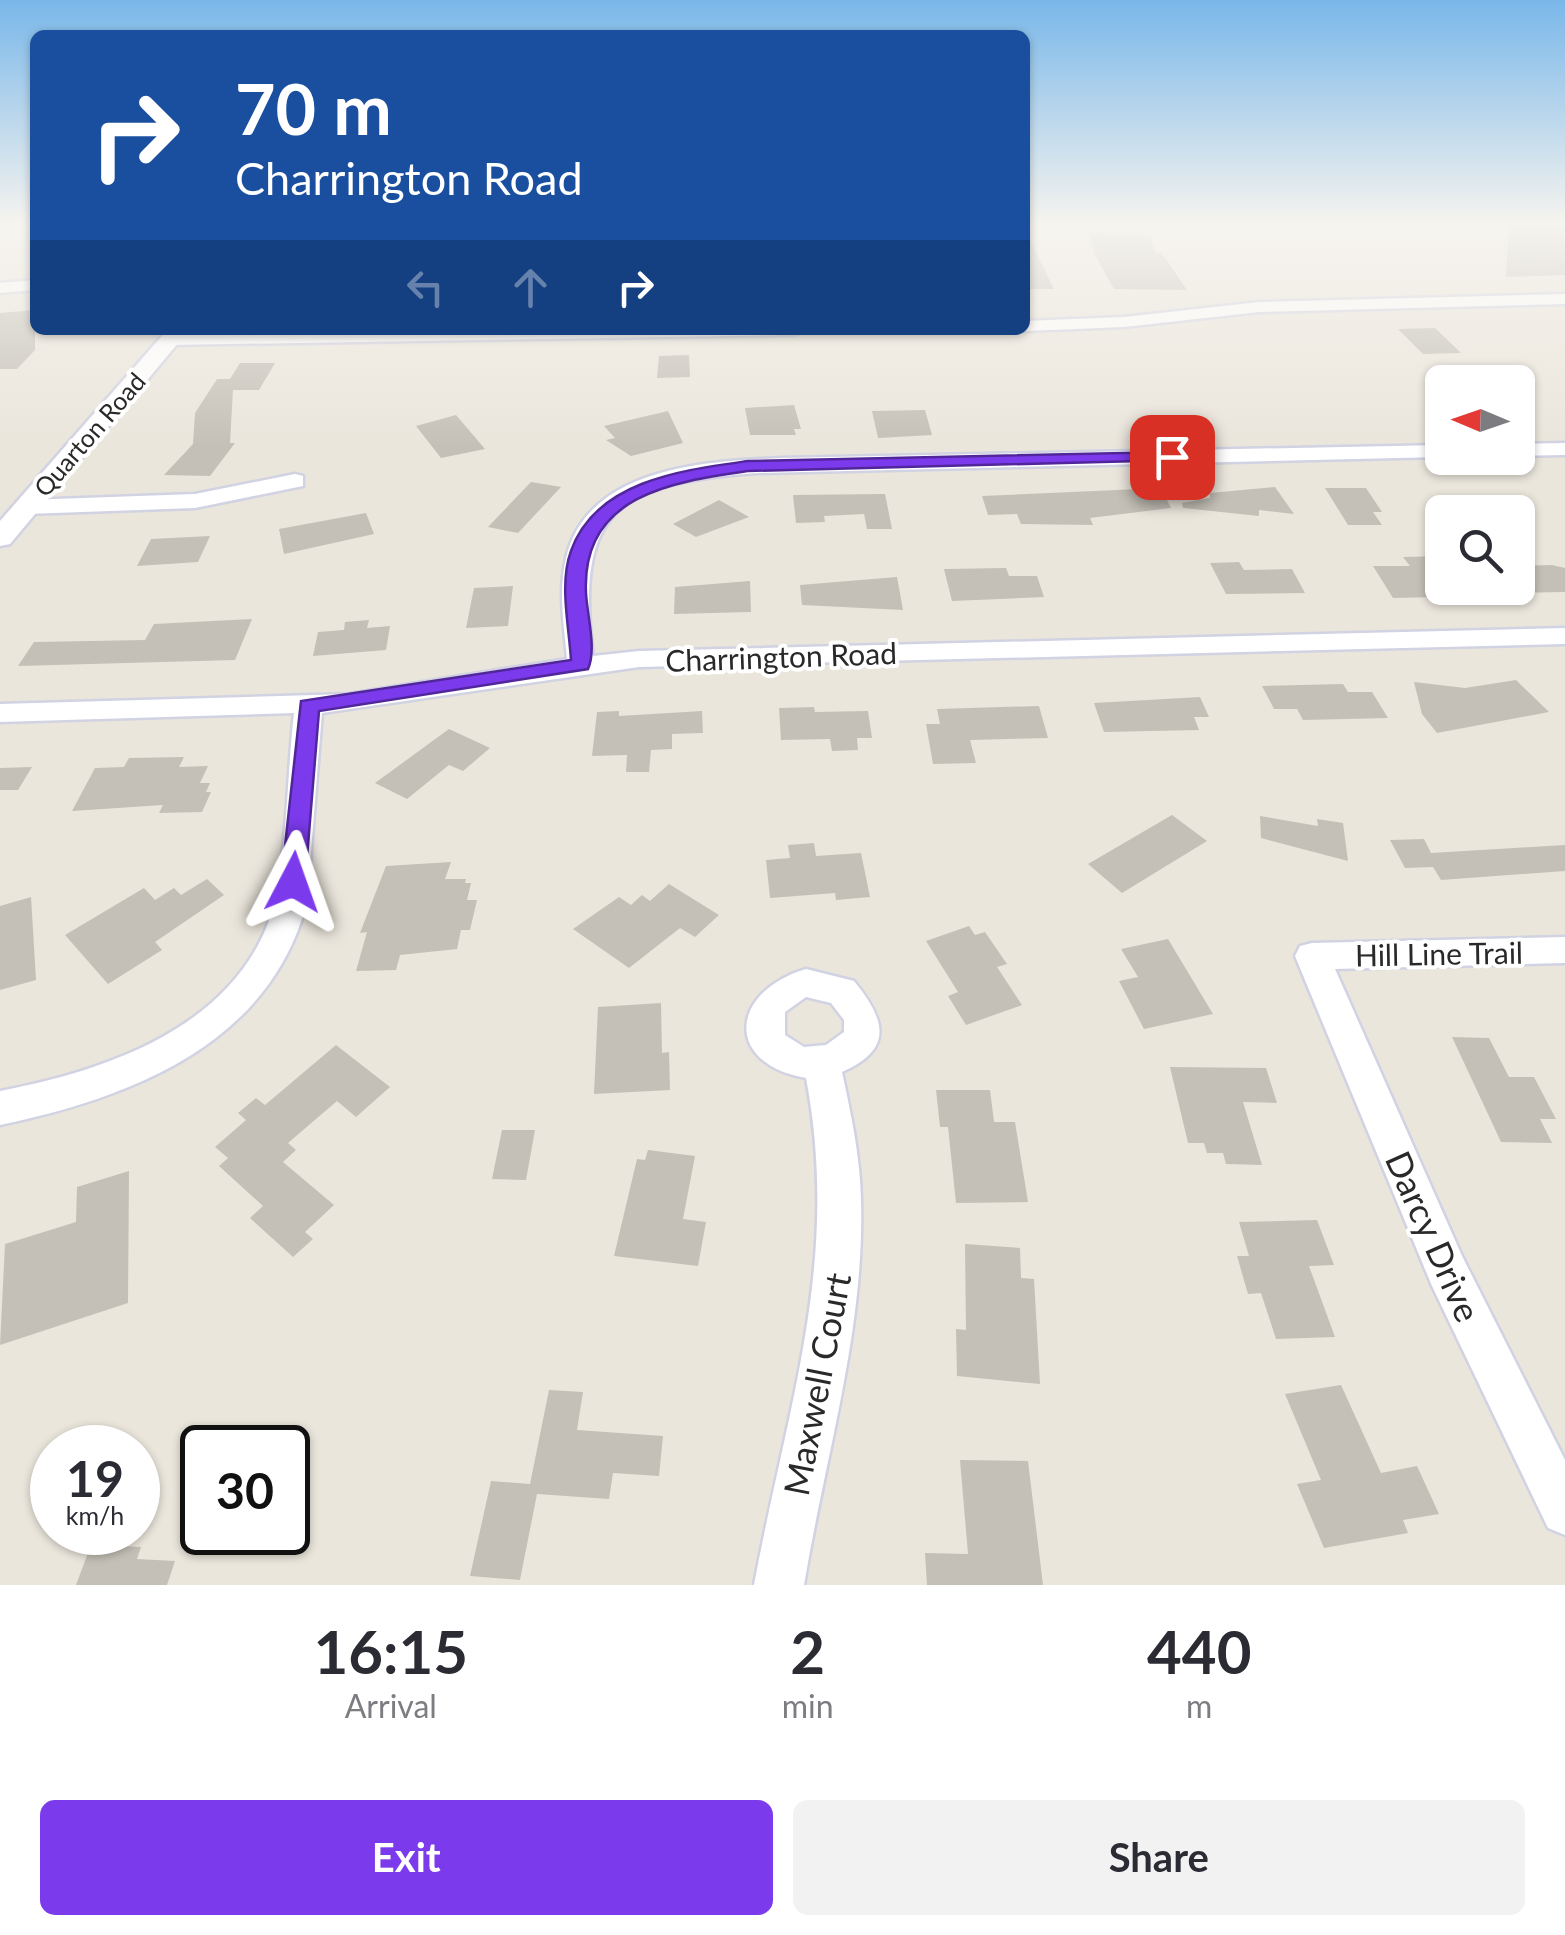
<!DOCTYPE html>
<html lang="en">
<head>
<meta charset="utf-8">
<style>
	:root { --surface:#fff; --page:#f2f2f3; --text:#2b2b33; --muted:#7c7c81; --accent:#7c3aed }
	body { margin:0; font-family:Lato,sans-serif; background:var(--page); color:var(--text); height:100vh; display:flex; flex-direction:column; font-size:38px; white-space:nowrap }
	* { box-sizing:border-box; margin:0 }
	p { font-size:32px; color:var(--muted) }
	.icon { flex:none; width:55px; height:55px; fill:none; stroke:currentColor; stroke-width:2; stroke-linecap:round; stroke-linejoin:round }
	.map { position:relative; height:1585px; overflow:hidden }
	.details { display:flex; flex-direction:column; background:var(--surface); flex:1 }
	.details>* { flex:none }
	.top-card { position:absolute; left:30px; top:30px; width:1000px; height:305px; border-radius:15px; box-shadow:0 2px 8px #0004; background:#1a4fa0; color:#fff; overflow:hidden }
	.needle { width:65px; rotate:272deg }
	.fabs { position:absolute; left:1425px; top:365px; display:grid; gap:20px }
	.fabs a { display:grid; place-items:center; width:110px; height:110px; border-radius:15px; background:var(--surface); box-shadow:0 2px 8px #0004; font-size:50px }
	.speed { position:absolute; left:30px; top:1425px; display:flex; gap:20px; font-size:50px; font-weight:700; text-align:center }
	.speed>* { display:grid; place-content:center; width:130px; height:130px; border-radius:50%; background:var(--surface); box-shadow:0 2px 8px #0004; line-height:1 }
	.speed small { font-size:25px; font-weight:400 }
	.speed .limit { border:5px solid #111; border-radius:15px; background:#fff; color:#111 }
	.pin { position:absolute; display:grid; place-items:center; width:85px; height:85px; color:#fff; margin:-42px; border-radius:20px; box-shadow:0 5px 15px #0006 }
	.me { position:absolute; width:110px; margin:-55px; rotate:4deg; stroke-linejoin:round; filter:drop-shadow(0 0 8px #0008) }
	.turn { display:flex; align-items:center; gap:35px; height:210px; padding:0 40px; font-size:45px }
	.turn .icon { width:130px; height:130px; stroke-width:2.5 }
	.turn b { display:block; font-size:70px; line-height:85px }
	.lanes { display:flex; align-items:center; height:95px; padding:0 40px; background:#0003; justify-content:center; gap:50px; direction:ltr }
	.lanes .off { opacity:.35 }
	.eta { display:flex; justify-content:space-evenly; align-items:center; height:170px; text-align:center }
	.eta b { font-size:60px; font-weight:700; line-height:70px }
	.primary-button { display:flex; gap:20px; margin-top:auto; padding:20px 40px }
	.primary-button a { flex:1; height:115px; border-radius:15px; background:var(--accent); color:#fff; font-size:40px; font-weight:700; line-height:115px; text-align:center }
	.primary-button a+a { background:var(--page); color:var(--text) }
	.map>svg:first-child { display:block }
</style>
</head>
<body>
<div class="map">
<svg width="1565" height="1585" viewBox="0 0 1565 1585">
	<rect width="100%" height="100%" fill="#ebe6dc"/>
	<g fill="#c4c0b7">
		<path d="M1509,225H1565V275L1506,277Z"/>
		<path d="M1025,229L1054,289H1025Z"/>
		<path d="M1089,232L1150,237L1157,254L1161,252L1187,290L1114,289L1095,255Z"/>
		<path d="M35,310V350L17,369H0V313Z"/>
		<path d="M1435,328L1461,353L1423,354L1398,329Z"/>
		<path d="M689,355L690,377L657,378L659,356Z"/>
		<path d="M240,363H275L259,390H233L230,443H235L210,476L164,475L193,444L195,413L217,379H230Z"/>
		<path d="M794,405L801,429H794L796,435H750L745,408Z"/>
		<path d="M925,410L932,435L878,438L872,411Z"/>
		<path d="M668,411L683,443L631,456L606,440L615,438L604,426Z"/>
		<path d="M456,415L485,449L441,458L416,426Z"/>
		<path d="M531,482L561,487L518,533L488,527Z"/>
		<path d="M1275,487L1294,514L1259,510V516L1183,508L1182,503L1210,498V493Z"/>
		<path d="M1161,488L1171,508L1090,518L1093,525L1021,524L1017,514L988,515L982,496Z"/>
		<path d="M1325,488H1366L1382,512H1373L1382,525H1348Z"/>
		<path d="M885,494L892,529H867L864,514L824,516L825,522L796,523L793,495Z"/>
		<path d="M719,500L749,517L696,537L673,524Z"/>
		<path d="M366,513L374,534L284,554L279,529Z"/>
		<path d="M210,536L198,562L137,566L151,539Z"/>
		<path d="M1442,556V597L1393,598L1373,566H1410L1403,557Z"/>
		<path d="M1239,562L1244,570L1292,569L1305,593L1226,594L1210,563Z"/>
		<path d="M1552,565L1565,568V592L1518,593V566Z"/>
		<path d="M1006,568L1009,576H1037L1044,597L952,601L944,569Z"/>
		<path d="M897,577L903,610L802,605L800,585Z"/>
		<path d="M750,581L751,612L674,614L675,587Z"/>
		<path d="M513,586L508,626L466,628L474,588Z"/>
		<path d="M252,619L235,660L18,666L34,642L145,640L154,624Z"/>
		<path d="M369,620L367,628L390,626L386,650L313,656L318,632L344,630L345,622Z"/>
		<path d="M1516,680L1549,712L1437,733L1422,714L1414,682L1465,688Z"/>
		<path d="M1343,684L1348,692H1372L1388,718L1303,720L1297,709H1274L1262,686Z"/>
		<path d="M1200,697L1209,717H1194L1199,730L1104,732L1094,703Z"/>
		<path d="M1039,706L1048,738L970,740L976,763L933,764L926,724H940L937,709Z"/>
		<path d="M814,707L815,712L868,711L872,738H857L858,750L832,751L830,739L781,740L779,708Z"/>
		<path d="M619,711V716L702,711L703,733L672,734V749L651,750L649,772H626L627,755L592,756L597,712Z"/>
		<path d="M449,729L490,748L463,771L449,765L407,799L375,783Z"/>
		<path d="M184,757L179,767L208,766L200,783H210L206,792H211L202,812L159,813L163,805L72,811L95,768L124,767L129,758Z"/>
		<path d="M32,767L18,790H0V768Z"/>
		<path d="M1172,815L1207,841L1122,893L1088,864Z"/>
		<path d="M1260,816L1318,826L1317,819L1343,823L1348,861L1261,838Z"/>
		<path d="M1424,839L1431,853L1565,845V871L1441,880L1433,867L1405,868L1390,840Z"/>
		<path d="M814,843L816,856L861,853L870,897L836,900L835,893L770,898L766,860L790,858L788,845Z"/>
		<path d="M451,862L445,879H466L465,883H471L467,900H477L470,930H461L457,949L400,955L396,970L356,971L367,932L360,933L386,866Z"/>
		<path d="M207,879L224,895L155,942L162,950L108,984L65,935L144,888L155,900L174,888L181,895Z"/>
		<path d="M669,884L719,915L695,937L680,928L629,968L573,929L619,897L631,905L642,895L650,901Z"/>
		<path d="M31,897L36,980L0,990V906Z"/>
		<path d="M969,926L975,935L985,932L1007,964L997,967L1022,1005L966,1025L948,996L958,992L926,941Z"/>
		<path d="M1168,939L1213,1014L1144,1029L1119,981L1138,977L1121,949Z"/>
		<path d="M661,1003L662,1053L669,1052L670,1090L594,1094L598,1007Z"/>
		<path d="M1452,1037L1489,1038L1509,1077H1534L1556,1119H1540L1552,1143L1501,1142Z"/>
		<path d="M336,1045L390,1087L356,1117L337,1101L288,1143L296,1150L283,1162L334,1205L305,1232L313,1239L293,1257L250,1218L263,1206L219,1166L228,1158L215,1147L246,1120L238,1113L256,1098L265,1105Z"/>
		<path d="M1170,1067L1266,1068L1277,1103L1243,1102L1262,1165L1226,1164L1223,1153H1207L1204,1143H1188Z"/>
		<path d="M936,1090H990L994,1122H1015L1028,1202L956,1203L948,1127H940Z"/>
		<path d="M502,1130H535L526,1180L492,1179Z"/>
		<path d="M648,1150L695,1156L683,1219L706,1222L698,1266L614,1256L637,1159L645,1160Z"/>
		<path d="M129,1171L128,1303L0,1345L5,1244L76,1222L77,1187Z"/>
		<path d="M1317,1220L1334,1265L1309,1266L1335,1337L1276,1339L1261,1293L1248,1294L1237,1256H1249L1239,1222Z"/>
		<path d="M965,1244L1020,1248L1021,1278L1034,1279L1040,1384L957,1376L956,1329L966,1330Z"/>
		<path d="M1341,1385L1381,1473L1417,1466L1439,1514L1403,1520L1408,1533L1324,1548L1297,1484L1321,1480L1285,1394Z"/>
		<path d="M549,1390L583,1392L577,1430L663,1436L659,1476L613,1473L609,1499L537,1494L520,1580L470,1576L491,1481L530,1484Z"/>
		<path d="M960,1460L1028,1461L1043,1585H927L925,1553L968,1554Z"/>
		<path d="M91,1545L141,1547L137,1559L175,1561L167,1585H76Z"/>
	</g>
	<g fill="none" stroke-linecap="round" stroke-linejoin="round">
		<g stroke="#d1d2e2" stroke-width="5">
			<g id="minor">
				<path d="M35,280V290L0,293V283Z"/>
				<path d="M1565,294V304L1259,312L1124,327L1025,331L1019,330H1025V321L1124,317L1259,302Z"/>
				<path d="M411,330H804L795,335L170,345L161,339L170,333Z"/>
				<path d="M1565,443V455L1518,456V444Z"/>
				<path d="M1442,445V457L757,473C616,483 575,511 593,656L639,651L1565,628V644L639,667L322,713C318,759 315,805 311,851C309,873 310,898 302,919C258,1050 124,1099 0,1125V1091C104,1071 231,1029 270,918C287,867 287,771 294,713L0,722V704L349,694L567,659C564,626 558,591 566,558C587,467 707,461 782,458Z"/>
				<path d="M295,474L303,476V486L195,508L26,514L15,507L26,500L195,494Z"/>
				<path d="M1565,937V963L1335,969L1462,1256L1565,1460V1535L1548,1528L1432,1286L1295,956L1300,946L1312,943Z"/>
				<path d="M806,969L854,981C885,1019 895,1049 842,1072C851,1114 860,1156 861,1200C865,1329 825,1458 804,1585H754C787,1407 841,1262 806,1078C724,1064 729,992 806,969ZM806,997L831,1003L844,1020V1032L826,1045L804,1047L785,1035V1012Z"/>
			</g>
		</g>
		<g stroke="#d1d2e2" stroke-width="5">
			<path id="tertiary" d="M167,330H189L10,544L0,546V521Z"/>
		</g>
		<use href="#minor" fill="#fff" fill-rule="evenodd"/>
		<use href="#tertiary" fill="#fff" fill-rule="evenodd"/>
	</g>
	<linearGradient id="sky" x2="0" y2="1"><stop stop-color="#79b7e9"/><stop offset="0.5" stop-color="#f6f4ef"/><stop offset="1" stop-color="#f6f4ef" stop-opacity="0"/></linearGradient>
	<rect width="1565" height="447" fill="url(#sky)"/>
	<path fill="#7c3aed" stroke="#51269a" stroke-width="2.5" d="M1172,452L1178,454V460L748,471C672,482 581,495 586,593C587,615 597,649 588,669L319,711L305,882L293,891L281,882L301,701L571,660C569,626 559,583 571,551C596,480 684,470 748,461Z"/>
	<g text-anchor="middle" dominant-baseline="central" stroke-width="8" stroke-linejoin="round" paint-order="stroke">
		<g font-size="25" fill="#292929" stroke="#fff">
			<text transform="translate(89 434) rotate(-49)">Quarton Road</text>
		</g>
		<g font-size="30" fill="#292929" stroke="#fff">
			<text transform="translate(781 656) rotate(-2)">Charrington Road</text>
			<text transform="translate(1439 953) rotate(-1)">Hill Line Trail</text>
		</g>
		<g font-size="35" fill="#292929" stroke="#fff">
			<text transform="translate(1434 1236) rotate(66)">Darcy Drive</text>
			<text transform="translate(816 1384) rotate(-79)">Maxwell Court</text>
		</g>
	</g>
</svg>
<div class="fabs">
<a><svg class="needle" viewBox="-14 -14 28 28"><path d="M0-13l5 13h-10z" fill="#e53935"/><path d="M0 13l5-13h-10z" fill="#7c7c81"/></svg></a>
<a><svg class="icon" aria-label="search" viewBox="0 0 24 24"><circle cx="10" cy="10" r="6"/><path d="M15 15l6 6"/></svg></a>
</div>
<div class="speed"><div>19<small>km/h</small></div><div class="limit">30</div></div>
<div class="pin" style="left:1172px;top:457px;background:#d93025"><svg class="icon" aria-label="arrive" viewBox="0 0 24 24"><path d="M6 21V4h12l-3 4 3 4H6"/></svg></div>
<svg class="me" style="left:293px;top:882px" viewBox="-20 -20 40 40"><path d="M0-17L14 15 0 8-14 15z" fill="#7c3aed" stroke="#fff" stroke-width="4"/></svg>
<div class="top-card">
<div class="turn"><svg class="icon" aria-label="right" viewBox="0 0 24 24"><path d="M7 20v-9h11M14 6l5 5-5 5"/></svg><div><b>70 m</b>Charrington Road</div></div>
<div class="lanes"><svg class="icon off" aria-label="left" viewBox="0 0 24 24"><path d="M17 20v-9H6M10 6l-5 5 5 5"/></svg><svg class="icon off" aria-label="ahead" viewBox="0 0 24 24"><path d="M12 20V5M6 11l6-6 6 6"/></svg><svg class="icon" aria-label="right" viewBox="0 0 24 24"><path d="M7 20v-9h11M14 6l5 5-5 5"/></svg></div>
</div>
</div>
<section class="details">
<div class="eta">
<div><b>16:15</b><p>Arrival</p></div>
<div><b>2</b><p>min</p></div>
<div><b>440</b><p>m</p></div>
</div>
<div class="primary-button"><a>Exit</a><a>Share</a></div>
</section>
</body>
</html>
